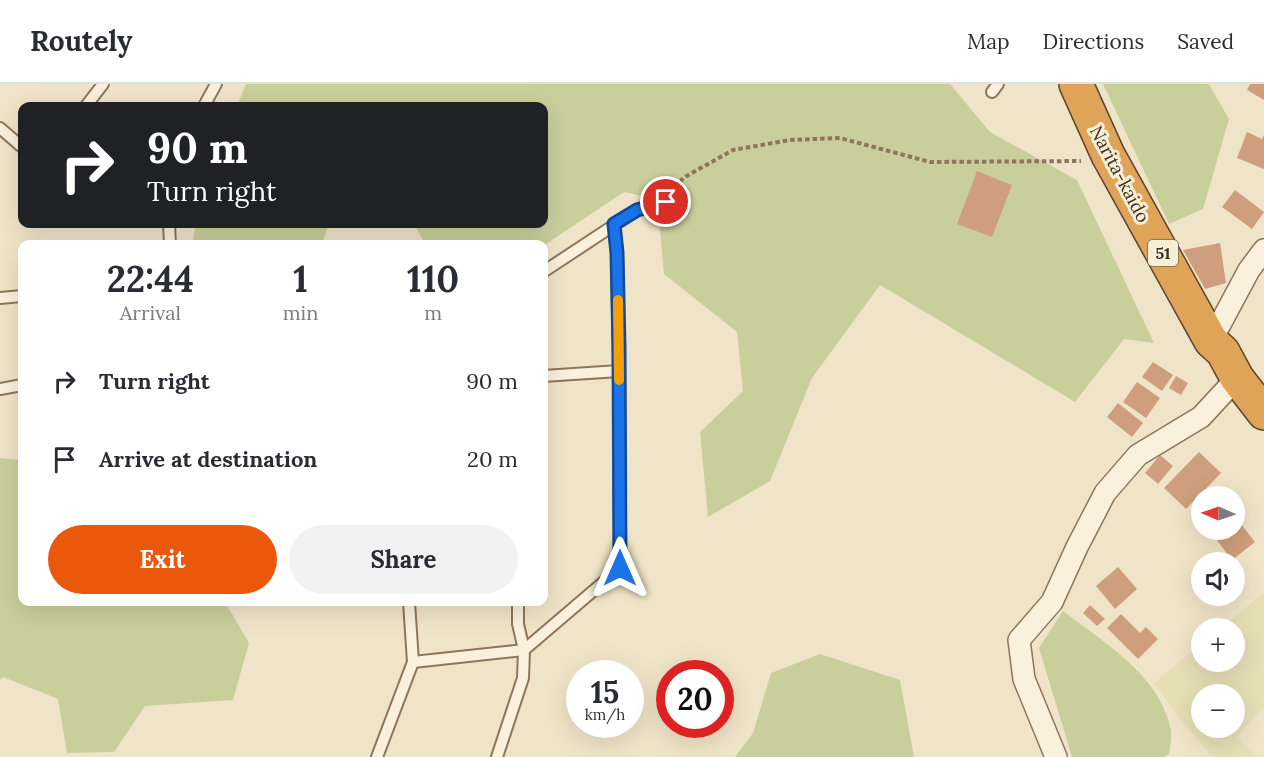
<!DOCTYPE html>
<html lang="en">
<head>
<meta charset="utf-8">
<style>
	:root { --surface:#fff; --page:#f2f2f3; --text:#2b2b33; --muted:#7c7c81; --line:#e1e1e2; --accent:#ea580c }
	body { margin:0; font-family:Lora,serif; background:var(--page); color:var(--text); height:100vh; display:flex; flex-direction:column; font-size:22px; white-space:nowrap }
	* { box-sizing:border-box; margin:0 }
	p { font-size:20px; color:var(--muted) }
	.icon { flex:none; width:33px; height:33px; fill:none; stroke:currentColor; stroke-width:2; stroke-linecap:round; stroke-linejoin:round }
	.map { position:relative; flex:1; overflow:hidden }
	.side { position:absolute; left:18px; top:156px; width:530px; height:366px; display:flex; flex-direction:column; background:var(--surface); border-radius:12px; box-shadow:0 6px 24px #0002 }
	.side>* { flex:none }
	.guide { position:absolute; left:18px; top:18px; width:530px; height:126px; border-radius:12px; box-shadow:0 6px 24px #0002; background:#202124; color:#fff; overflow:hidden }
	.needle { width:39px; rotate:272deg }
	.tools { position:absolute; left:1191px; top:402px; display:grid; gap:12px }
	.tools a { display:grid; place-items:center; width:54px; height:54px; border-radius:50%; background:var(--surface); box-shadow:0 6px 24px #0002; font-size:30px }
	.speed { position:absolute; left:566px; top:576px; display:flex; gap:12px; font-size:30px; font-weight:700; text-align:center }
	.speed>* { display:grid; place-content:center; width:78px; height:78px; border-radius:50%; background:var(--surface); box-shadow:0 6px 24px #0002; line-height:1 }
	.speed small { font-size:15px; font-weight:400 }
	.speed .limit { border:9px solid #d22; background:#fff; color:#111 }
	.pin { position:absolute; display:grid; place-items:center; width:51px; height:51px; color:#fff; margin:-26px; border:3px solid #fff; border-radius:50%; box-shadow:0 2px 6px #0007 }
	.me { position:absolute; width:66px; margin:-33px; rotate:0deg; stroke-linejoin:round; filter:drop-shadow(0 0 4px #0008) }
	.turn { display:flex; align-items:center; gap:21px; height:126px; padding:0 30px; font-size:27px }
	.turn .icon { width:78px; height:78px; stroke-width:2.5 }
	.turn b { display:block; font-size:42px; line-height:51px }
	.eta { display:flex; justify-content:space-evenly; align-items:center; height:102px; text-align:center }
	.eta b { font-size:36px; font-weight:700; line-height:42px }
	.button { display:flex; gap:12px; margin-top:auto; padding:12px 30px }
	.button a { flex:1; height:69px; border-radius:36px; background:var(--accent); color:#fff; font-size:24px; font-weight:700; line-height:69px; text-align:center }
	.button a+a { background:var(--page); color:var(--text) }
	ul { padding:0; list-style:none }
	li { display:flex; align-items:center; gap:18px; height:78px; padding:0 30px }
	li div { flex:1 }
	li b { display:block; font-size:22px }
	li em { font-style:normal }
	header { display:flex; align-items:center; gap:36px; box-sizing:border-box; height:84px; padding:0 30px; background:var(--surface); border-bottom:2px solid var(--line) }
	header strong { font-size:28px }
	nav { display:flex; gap:33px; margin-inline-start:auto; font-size:21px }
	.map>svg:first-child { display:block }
</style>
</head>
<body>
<header>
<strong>Routely</strong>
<nav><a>Map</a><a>Directions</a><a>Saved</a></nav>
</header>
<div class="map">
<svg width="1264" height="673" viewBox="0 0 1264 673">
	<rect width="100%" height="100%" fill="#f0e4c8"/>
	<path fill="#e6deb5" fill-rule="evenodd" d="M1264,509V623L1236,653L1258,673H1213L1180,635L1154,599L1201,560L1202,578H1234V544H1221ZM1234,610V644H1202V610Z"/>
	<g fill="#c9cf9b">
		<path d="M246,0H950L990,48L1077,96L1154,259L1124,255L1075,318L880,201L812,294L770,397L708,433L700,348L743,307L737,248L664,190L657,115L624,108L543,162L425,160L414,140H543V22H237Z"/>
		<path d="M1103,0H1209L1229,35L1203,125L1169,140Z"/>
		<path d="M196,140H329L322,160H192Z"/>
		<path d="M0,374L22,376V518H225L249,559L233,616L145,622L114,668L67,669L58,615L3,593L0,596Z"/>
		<path d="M1063,527C1103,558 1157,589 1170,642C1173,650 1170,661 1169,670L1164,673H1072L1039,564Z"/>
		<path d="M820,570L900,596L914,673H735L753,649L771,589Z"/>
	</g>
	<g fill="#cf9f7d">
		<path d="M1250,0H1264V16L1247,6Z"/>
		<path d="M1247,48L1262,55L1264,51V85L1237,74Z"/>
		<path d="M977,87L1012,101L992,153L957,140Z"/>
		<path d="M1235,106L1264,128L1252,145L1222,123Z"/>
		<path d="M1220,159L1226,199L1205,205L1183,166Z"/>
		<path d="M1153,278L1173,291L1162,307L1142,293Z"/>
		<path d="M1176,292L1188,299L1181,311L1169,304Z"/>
		<path d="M1137,298L1160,314L1146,334L1123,318Z"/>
		<path d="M1118,319L1143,339L1132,353L1107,333Z"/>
		<path d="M1199,368L1221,389L1186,425L1164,404Z"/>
		<path d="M1160,371L1173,382L1158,400L1145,389Z"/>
		<path d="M1234,431L1255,458L1232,476L1212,450L1218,446H1234Z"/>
		<path d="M1118,483L1137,505L1115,525L1096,502Z"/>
		<path d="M1090,521L1105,535L1097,542L1083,529Z"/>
		<path d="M1121,530L1140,549L1146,543L1158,555L1138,575L1107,544Z"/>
	</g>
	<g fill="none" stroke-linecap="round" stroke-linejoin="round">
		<g stroke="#8d765c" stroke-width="14">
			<g id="lane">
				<path d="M992,8L998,0"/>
				<path d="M86,22L103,0"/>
				<path d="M204,22L216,0"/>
				<path d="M0,44L22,63"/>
				<path d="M169,140L170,160"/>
				<path d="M543,188L637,126L666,118"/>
				<path d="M0,214L22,212"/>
				<path d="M543,292L619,287"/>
				<path d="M0,305L22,301"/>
				<path d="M413,578L524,566L620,484L619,287L617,169L614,140"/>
				<path d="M377,673L413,578L409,518"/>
				<path d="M497,673L523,594L524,566L518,540V518"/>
			</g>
		</g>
		<g stroke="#8d765c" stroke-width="24">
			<g id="street">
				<path d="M1211,257L1249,186L1264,166"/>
				<path d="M1056,673L1024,595L1019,556L1052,518L1077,463L1105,409L1138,371L1201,333L1237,294"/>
			</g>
		</g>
		<g stroke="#5b4430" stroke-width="36">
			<path id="highway" d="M1076,0L1108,71L1211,257L1223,268L1237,294L1264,329"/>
		</g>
		<path stroke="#8d765c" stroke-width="4" stroke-dasharray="4.5 3" stroke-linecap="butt" d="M676,104L683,94L733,66L790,56L840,54L930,78L1081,77"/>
		<use href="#lane" stroke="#faf1dc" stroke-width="10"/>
		<use href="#street" stroke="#faf1dc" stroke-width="21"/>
		<use href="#highway" stroke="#e0a458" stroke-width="33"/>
	</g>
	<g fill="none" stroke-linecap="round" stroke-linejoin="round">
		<g stroke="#114b97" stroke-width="15">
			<path id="route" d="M620,484L619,263L617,169L614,140L637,126L666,118"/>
		</g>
		<use href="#route" stroke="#1a73e8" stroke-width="10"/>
		<path stroke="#f59e0b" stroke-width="10" d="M618,216L619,296"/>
	</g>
	<g text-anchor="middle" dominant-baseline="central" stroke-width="6" stroke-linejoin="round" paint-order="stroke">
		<rect fill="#f7eed8" stroke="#756857" stroke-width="1.5" x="1148" y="156" width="30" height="26" rx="4.5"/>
		<g font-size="16" font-weight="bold" fill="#3d2e20">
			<text x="1163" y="169">51</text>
		</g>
		<g font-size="18" fill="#3d2e20" stroke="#f7eed8">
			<text transform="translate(1120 90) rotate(62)">Narita-kaido</text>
		</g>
	</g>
</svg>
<div class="tools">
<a><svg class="needle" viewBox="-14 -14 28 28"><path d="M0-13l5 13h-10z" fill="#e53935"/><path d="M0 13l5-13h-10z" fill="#7c7c81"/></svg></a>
<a><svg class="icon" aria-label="sound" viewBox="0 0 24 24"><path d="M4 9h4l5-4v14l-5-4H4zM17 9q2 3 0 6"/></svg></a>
<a>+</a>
<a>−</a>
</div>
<div class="speed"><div>15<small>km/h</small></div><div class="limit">20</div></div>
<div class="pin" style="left:666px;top:118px;background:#d93025"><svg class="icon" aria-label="arrive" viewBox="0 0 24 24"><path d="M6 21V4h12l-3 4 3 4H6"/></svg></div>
<svg class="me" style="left:620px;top:484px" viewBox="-20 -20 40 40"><path d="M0-17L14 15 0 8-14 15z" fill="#1a73e8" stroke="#fff" stroke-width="4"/></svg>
<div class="guide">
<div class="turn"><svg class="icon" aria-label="right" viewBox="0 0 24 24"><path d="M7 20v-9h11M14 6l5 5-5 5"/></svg><div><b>90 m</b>Turn right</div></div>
</div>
<section class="side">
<div class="eta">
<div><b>22:44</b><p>Arrival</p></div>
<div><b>1</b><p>min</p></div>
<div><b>110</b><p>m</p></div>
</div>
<ul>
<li><svg class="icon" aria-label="right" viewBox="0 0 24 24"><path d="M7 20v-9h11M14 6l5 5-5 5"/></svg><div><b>Turn right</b></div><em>90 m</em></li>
<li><svg class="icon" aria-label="arrive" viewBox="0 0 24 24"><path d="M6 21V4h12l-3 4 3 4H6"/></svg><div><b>Arrive at destination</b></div><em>20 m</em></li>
</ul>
<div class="button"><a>Exit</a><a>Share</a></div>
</section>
</div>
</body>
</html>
